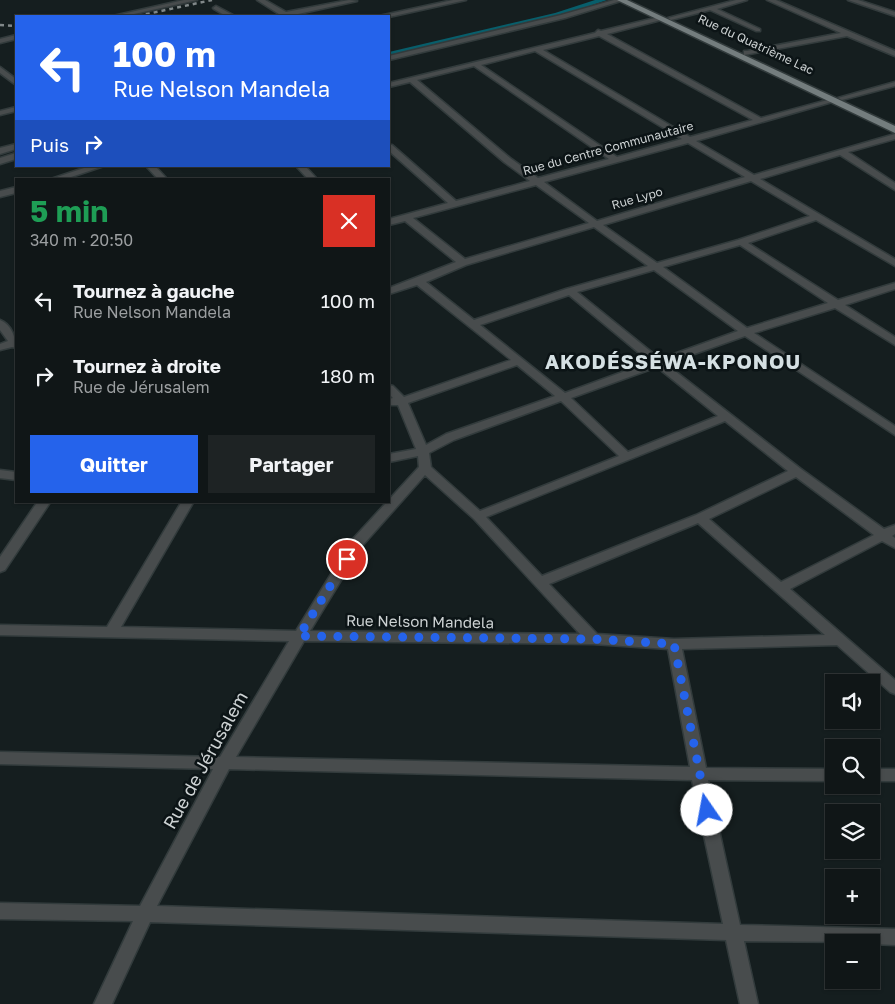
<!DOCTYPE html>
<html lang="fr">
<head>
<meta charset="utf-8">
<style>
	:root { --surface:#101617; --page:#1e2324; --text:#f1f3f6; --muted:#9c9fa1; --line:#303536; --accent:#2563eb }
	body { margin:0; font-family:"Golos Text",sans-serif; background:var(--page); color:var(--text); height:100vh; display:flex; flex-direction:column; font-size:19px; white-space:nowrap }
	* { box-sizing:border-box; margin:0 }
	p { font-size:16px; color:var(--muted) }
	.icon { flex:none; width:28px; height:28px; fill:none; stroke:currentColor; stroke-width:2; stroke-linecap:round; stroke-linejoin:round }
	.map { position:relative; flex:1; overflow:hidden }
	.side { position:absolute; left:15px; top:178px; width:375px; height:325px; display:flex; flex-direction:column; background:var(--surface); border-radius:0px; box-shadow:0 1px 4px #0004,0 0 0 1px var(--line) }
	.side>* { flex:none }
	.top-card { position:absolute; left:15px; top:15px; width:375px; height:152px; border-radius:0px; box-shadow:0 1px 4px #0004,0 0 0 1px var(--line); background:#2563eb; color:#fff; overflow:hidden }
	.buttons { position:absolute; left:825px; top:674px; display:grid; gap:10px }
	.buttons a { display:grid; place-items:center; width:55px; height:55px; border-radius:0px; background:var(--surface); box-shadow:0 1px 4px #0004,0 0 0 1px var(--line); font-size:25px }
	.pin { position:absolute; display:grid; place-items:center; width:42px; height:42px; color:#fff; margin:-21px; border:2px solid #fff; border-radius:50%; box-shadow:0 1px 5px #0007 }
	.me { position:absolute; width:55px; margin:-28px; rotate:348deg; stroke-linejoin:round; filter:drop-shadow(0 0 4px #0008) }
	.turn { display:flex; align-items:center; gap:18px; height:105px; padding:0 15px; font-size:22px }
	.turn .icon { width:65px; height:65px; stroke-width:2.5 }
	.turn b { display:block; font-size:35px; line-height:42px }
	.then { display:flex; align-items:center; height:48px; padding:0 15px; background:#0003; gap:10px; font-size:19px }
	.round { display:grid; place-items:center; flex:none; width:52px; height:52px; border-radius:0px; background:var(--page) }
	.headline { display:flex; align-items:center; justify-content:space-between; height:85px; padding:0 15px }
	h1 { font-size:30px; font-weight:700; line-height:38px; color:#1e9e55 }
	.primary-button { display:flex; gap:10px; margin-top:auto; padding:10px 15px }
	.primary-button a { flex:1; height:58px; border-radius:0px; background:var(--accent); color:#fff; font-size:20px; font-weight:700; line-height:58px; text-align:center }
	.primary-button a+a { background:var(--page); color:var(--text) }
	ul { padding:0; list-style:none }
	li { display:flex; align-items:center; gap:15px; height:75px; padding:0 15px }
	li div { flex:1 }
	li b { display:block; font-size:19px }
	li em { font-style:normal }
	.map>svg:first-child { display:block }
</style>
</head>
<body>
<div class="map">
<svg width="895" height="1004" viewBox="0 0 895 1004">
	<rect width="100%" height="100%" fill="#151e1f"/>
	<path fill="#085e6b" d="M595,0H607L561,16L389,56V52L555,13Z"/>
	<g fill="none" stroke-linecap="round" stroke-linejoin="round">
		<g stroke="#323b3c" stroke-width="3">
			<g id="minor">
				<path d="M184,0H197L125,16H113Z"/>
				<path d="M257,0H265L286,12L349,0L357,1L289,16H275L279,14Z"/>
				<path d="M453,0H466L389,17L379,16Z"/>
				<path d="M614,0H624L565,18L389,60V56L561,15Z"/>
				<path d="M736,0H747L717,9L760,29V31H756L710,10L671,20L668,18Z"/>
				<path d="M767,0H776L895,51V56L847,36L744,55V51H747L841,33Z"/>
				<path d="M848,0H858L895,12V16Z"/>
				<path d="M216,6L233,15L234,16H226L214,9L213,8Z"/>
				<path d="M659,17L662,19L661,20L607,34L761,118L835,98L839,100L696,141L754,175L895,134V139L848,152L895,183V190L840,155L760,179L895,259V266L816,220L748,243L838,300L895,283V289L845,305L895,337V345L835,308L754,333L895,426V435L745,336L666,364L801,469L884,529L895,525V534L892,536L895,538V548L882,541L790,589L895,680V694L890,692L837,645L682,649L706,768L834,769V781L708,780L740,925L895,929V945L871,944V942L744,941L758,1004H740L726,940L150,922L112,1004H94L133,921L0,919V903L140,906L213,769L0,764V752L220,757L289,641L0,635V625L107,627L182,501H194L121,627L296,631L352,540L419,467L418,456L389,462V454L416,449L398,405H389V399L393,398L389,394V385L393,386L404,397L511,360L417,285L389,294V288L456,262L405,221L389,225V219L448,203L389,151V145H392L456,201L530,181L504,162L410,82L389,87V83L595,33L598,30L601,31ZM599,36L753,120L690,137L543,50ZM535,51L682,139L617,157L481,65ZM474,66L609,159L538,178L510,158L417,80ZM688,143L745,177L597,221L544,182ZM751,181L810,216L738,240L657,263L603,225ZM536,185L589,223L465,259L413,218ZM594,227L648,266L566,289L474,320L426,282L466,265ZM740,245L828,303L747,328L663,267ZM654,270L738,331L660,359L577,292ZM569,295L650,362L565,393L480,325ZM517,365L555,396L446,434L426,445L408,403ZM657,367L718,416L628,452L571,398ZM561,401L619,456L480,511L431,467L429,453L454,440ZM725,421L788,471L696,515L542,576L486,517ZM425,475L474,519L580,634L310,631L362,546ZM796,477L874,535L781,582L709,519ZM698,523L825,635L674,639L597,634L549,584ZM304,641L593,644L668,649L690,767L236,757ZM229,769L692,780L723,924L157,906Z"/>
				<path d="M16,35V39L0,43V39Z"/>
				<path d="M0,67L16,79V85L0,73Z"/>
				<path d="M895,82V86L842,100L838,98Z"/>
				<path d="M16,107V111L0,115V111Z"/>
				<path d="M16,144V149L0,154V148Z"/>
				<path d="M16,153V159L0,164V158Z"/>
				<path d="M90,166H104L65,179H51Z"/>
				<path d="M146,166H155L167,179H158Z"/>
				<path d="M296,166H305L317,179H308Z"/>
				<path d="M16,187V193L0,197V191Z"/>
				<path d="M0,320C11,324 16,338 16,348L12,347L0,350V344L8,341L0,330Z"/>
				<path d="M0,470L16,472V480L0,478Z"/>
				<path d="M38,501H51L5,570L0,572V557Z"/>
				<rect x="871" y="769" width="24" height="12"/>
			</g>
		</g>
		<g stroke="#323b3c" stroke-width="3">
			<path id="major" d="M617,0H627L895,126V133Z"/>
		</g>
		<use href="#minor" fill="#484c4d" fill-rule="evenodd"/>
		<use href="#major" fill="#747d7e" fill-rule="evenodd"/>
		<g stroke="#818889" stroke-width="2.5" stroke-dasharray="4 4" stroke-linecap="butt">
			<path d="M138,16L212,0"/>
			<path d="M0,25L16,26"/>
		</g>
	</g>
	<g fill="none" stroke-linecap="round" stroke-linejoin="round">
		<path stroke="#2563eb" stroke-width="9" stroke-dasharray="0 16.2" d="M347,559L299,636L593,639L674,644L707,810"/>
	</g>
	<g text-anchor="middle" dominant-baseline="central" stroke-width="5" stroke-linejoin="round" paint-order="stroke">
		<g font-size="12" fill="#cdd2d3" stroke="#0c1416">
			<text transform="translate(756 44) rotate(25)">Rue du Quatrième Lac</text>
			<text transform="translate(608 148) rotate(-15)">Rue du Centre Communautaire</text>
			<text transform="translate(637 198) rotate(-16)">Rue Lypo</text>
		</g>
		<g font-size="15" fill="#cdd2d3" stroke="#0c1416">
			<text transform="translate(420 621) rotate(1)">Rue Nelson Mandela</text>
		</g>
		<g font-size="18" fill="#cdd2d3" stroke="#0c1416">
			<text transform="translate(205 760) rotate(-61)">Rue de Jérusalem</text>
		</g>
		<g font-size="20" font-weight="bold" letter-spacing="1" fill="#d5e0e3" stroke="#0c1416">
			<text x="673" y="361">AKODÉSSÉWA-KPONOU</text>
		</g>
	</g>
</svg>
<div class="buttons">
<a><svg class="icon" aria-label="sound" viewBox="0 0 24 24"><path d="M4 9h4l5-4v14l-5-4H4zM17 9q2 3 0 6"/></svg></a>
<a><svg class="icon" aria-label="search" viewBox="0 0 24 24"><circle cx="10" cy="10" r="6"/><path d="M15 15l6 6"/></svg></a>
<a><svg class="icon" aria-label="layers" viewBox="0 0 24 24"><path d="M12 4l9 5-9 5-9-5zM3 14l9 5 9-5"/></svg></a>
<a>+</a>
<a>−</a>
</div>
<div class="pin" style="left:347px;top:559px;background:#d93025"><svg class="icon" aria-label="arrive" viewBox="0 0 24 24"><path d="M6 21V4h12l-3 4 3 4H6"/></svg></div>
<svg class="me" style="left:707px;top:810px" viewBox="-20 -20 40 40"><circle r="19" fill="#fff"/><path d="M0-13L10 11 0 6-10 11z" fill="#2563eb"/></svg>
<div class="top-card">
<div class="turn"><svg class="icon" aria-label="left" viewBox="0 0 24 24"><path d="M17 20v-9H6M10 6l-5 5 5 5"/></svg><div><b>100 m</b>Rue Nelson Mandela</div></div>
<div class="then">Puis<svg class="icon" aria-label="right" viewBox="0 0 24 24"><path d="M7 20v-9h11M14 6l5 5-5 5"/></svg></div>
</div>
<section class="side">
<div class="headline"><div><h1>5 min</h1><p>340 m · 20:50</p></div><a class="round" style="background:#d93025;color:#fff"><svg class="icon" aria-label="close" viewBox="0 0 24 24"><path d="M6 6l12 12M18 6L6 18"/></svg></a></div>
<ul>
<li><svg class="icon" aria-label="left" viewBox="0 0 24 24"><path d="M17 20v-9H6M10 6l-5 5 5 5"/></svg><div><b>Tournez à gauche</b><p>Rue Nelson Mandela</p></div><em>100 m</em></li>
<li><svg class="icon" aria-label="right" viewBox="0 0 24 24"><path d="M7 20v-9h11M14 6l5 5-5 5"/></svg><div><b>Tournez à droite</b><p>Rue de Jérusalem</p></div><em>180 m</em></li>
</ul>
<div class="primary-button"><a>Quitter</a><a>Partager</a></div>
</section>
</div>
</body>
</html>
